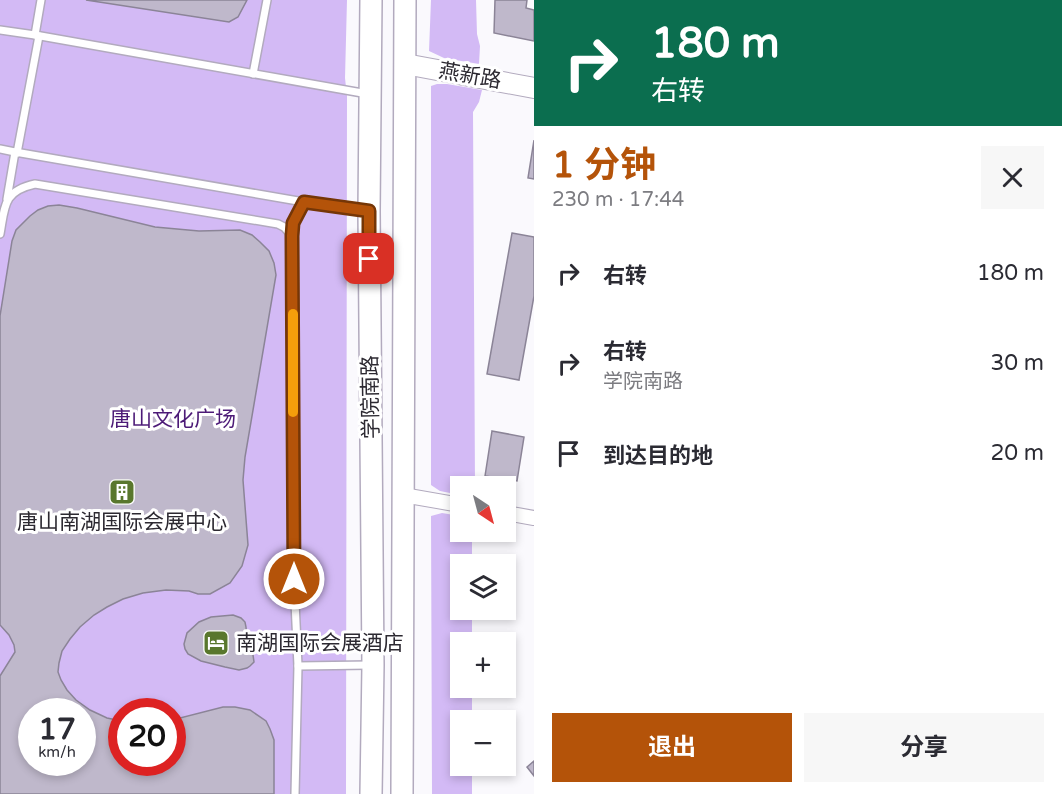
<!DOCTYPE html>
<html lang="zh">
<head>
<meta charset="utf-8">
<style>
	:root { --surface:#fff; --page:#f7f7f7; --text:#2b2b33; --muted:#7c7c81; --accent:#b45309 }
	body { margin:0; font-family:"Varela Round","Noto Sans SC",sans-serif; background:var(--page); color:var(--text); height:100vh; display:flex; flex-direction:column; font-size:22px; white-space:nowrap }
	* { box-sizing:border-box; margin:0 }
	p { font-size:20px; color:var(--muted) }
	.icon { flex:none; width:33px; height:33px; fill:none; stroke:currentColor; stroke-width:2; stroke-linecap:round; stroke-linejoin:round }
	.map { position:relative; flex:1; overflow:hidden }
	.side { display:flex; flex-direction:column; background:var(--surface); width:528px }
	.side>* { flex:none }
	.guide { background:#0b6e4f; color:#fff; overflow:hidden }
	.needle { width:39px; rotate:144deg }
	.tools { position:absolute; left:450px; top:476px; display:grid; gap:12px }
	.tools a { display:grid; place-items:center; width:66px; height:66px; border-radius:0px; background:var(--surface); box-shadow:0 3px 9px #0003; font-size:30px }
	.speed { position:absolute; left:18px; top:698px; display:flex; gap:12px; font-size:30px; font-weight:700; text-align:center }
	.speed>* { display:grid; place-content:center; width:78px; height:78px; border-radius:50%; background:var(--surface); box-shadow:0 3px 9px #0003; line-height:1 }
	.speed small { font-size:15px; font-weight:400 }
	.speed .limit { border:9px solid #d22; background:#fff; color:#111 }
	.pin { position:absolute; display:grid; place-items:center; width:51px; height:51px; color:#fff; margin:-26px; border-radius:12px; box-shadow:0 3px 9px #0006 }
	.me { position:absolute; width:66px; margin:-33px; rotate:0deg; stroke-linejoin:round; filter:drop-shadow(0 0 4px #0008) }
	.turn { display:flex; align-items:center; gap:21px; height:126px; padding:0 18px; font-size:27px }
	.turn .icon { width:78px; height:78px; stroke-width:2.5 }
	.turn b { display:block; font-size:42px; line-height:51px }
	.round { display:grid; place-items:center; flex:none; width:63px; height:63px; border-radius:0px; background:var(--page) }
	.overview { display:flex; align-items:center; justify-content:space-between; height:102px; padding:0 18px }
	h1 { font-size:36px; font-weight:700; line-height:45px; color:var(--accent) }
	.primary-button { display:flex; gap:12px; margin-top:auto; padding:12px 18px }
	.primary-button a { flex:1; height:69px; border-radius:0px; background:var(--accent); color:#fff; font-size:24px; font-weight:700; line-height:69px; text-align:center }
	.primary-button a+a { background:var(--page); color:var(--text) }
	ul { padding:0; list-style:none }
	li { display:flex; align-items:center; gap:18px; height:90px; padding:0 18px }
	li div { flex:1 }
	li b { display:block; font-size:22px }
	li em { font-style:normal }
	main { display:flex; flex:1; min-height:0 }
	.map>svg:first-child { display:block }
</style>
</head>
<body>
<main>
<div class="map">
<svg width="534" height="794" viewBox="0 0 534 794">
	<rect width="100%" height="100%" fill="#faf9fd"/>
	<g fill="#d3baf5" fill-rule="evenodd">
		<path d="M0,0H347L345,78L347,96L346,794H0ZM32,711H82V762H32ZM122,711H172V762H122Z"/>
		<path d="M431,0H476L477,34L480,46L479,64L444,58L429,51Z"/>
		<path d="M437,84H447L482,90L479,102L473,112L475,485L460,486V495L440,491L431,485V86Z"/>
		<path d="M442,513L460,516V531H472V564H460V609H472V642H460V687H472V720H460V765H472V794H432L431,516Z"/>
	</g>
	<g fill="#bfb8cb" stroke="#8b8497" stroke-width="1.5" fill-rule="evenodd">
		<path d="M86,0H247L238,17L229,22Z"/>
		<path d="M495,0H527L526,8L534,10V41L494,33Z"/>
		<path d="M534,140V179L528,178Z"/>
		<path d="M59,205L77,208L155,227L199,231L240,230L252,235L260,242L269,251L274,263L276,275L245,457L243,480L248,545L242,566L230,583L210,594H198L189,591L166,590L143,593L123,599L107,607L94,615L80,627L70,639L62,651L59,663L58,672L61,680L67,690L76,700L90,710L107,718L122,721V762H172V720L223,707H235L250,710L266,721L270,729L274,740V794H0V676L15,652L14,645L9,635L0,625V316L12,241L16,230L30,216L38,210L48,206ZM32,711H82V762H32Z"/>
		<path d="M512,233L534,237V296L519,380L487,374Z"/>
		<path d="M492,431L524,437L517,481L485,476Z"/>
		<path d="M233,615L241,618L245,622L246,627L247,642L253,655L254,662L250,666L247,668L239,670L225,667L201,661L188,654L185,649L184,644L187,633L199,622L211,617Z"/>
		<path d="M534,761V776L527,767Z"/>
	</g>
	<g fill="none" stroke-linecap="round" stroke-linejoin="round">
		<g stroke="#b2aabe" stroke-width="10">
			<g id="lane">
				<path d="M41,0L35,35L368,94"/>
				<path d="M0,30L35,35"/>
				<path d="M253,74L267,0"/>
				<path d="M0,149L15,152"/>
				<path d="M17,153L39,36"/>
				<path d="M7,199L15,152L304,202L367,211"/>
				<path d="M0,234C5,206 3,191 35,184L278,224L284,227L292,236"/>
				<path d="M298,666L370,665"/>
				<path d="M295,794L298,666L295,602L292,236L293,223L304,202"/>
			</g>
		</g>
		<g stroke="#b2aabe" stroke-width="16">
			<g id="street">
				<path d="M403,495L460,505"/>
				<path d="M506,513L534,518"/>
			</g>
		</g>
		<g stroke="#b2aabe" stroke-width="22">
			<path id="secondary" d="M405,64L534,88"/>
		</g>
		<g stroke="#b2aabe" stroke-width="24">
			<g id="primary">
				<path d="M371,794L373,665L369,211L371,0"/>
				<path d="M402,794L405,0"/>
			</g>
		</g>
		<use href="#lane" stroke="#fff" stroke-width="7"/>
		<use href="#street" stroke="#fff" stroke-width="14"/>
		<use href="#secondary" stroke="#fff" stroke-width="20"/>
		<use href="#primary" stroke="#fff" stroke-width="21"/>
	</g>
	<g fill="none" stroke-linecap="round" stroke-linejoin="round">
		<g stroke="#753606" stroke-width="15">
			<path id="route" d="M294,579L292,236L293,223L304,202L369,211V259"/>
		</g>
		<use href="#route" stroke="#b45309" stroke-width="10"/>
		<path stroke="#f59e0b" stroke-width="10" d="M293,314V412"/>
	</g>
	<defs>
		<g id="building-square" transform="scale(1.35)"><rect x="-9" y="-9" width="18" height="18" rx="4" fill="#59772d" stroke="#fff"/><path d="M-4-6H4V6H1V3H-1V6H-4ZM-2.5-4.3h1.7v1.8h-1.7ZM.8-4.3h1.7v1.8H.8ZM-2.5-1h1.7V.8h-1.7ZM.8-1h1.7V.8H.8Z" fill="#fff"/></g>
		<g id="hotel-square" transform="scale(1.35)"><rect x="-9" y="-9" width="18" height="18" rx="4" fill="#59772d" stroke="#fff"/><path d="M-6-4.5h1.5V1H6V5H4.5V3h-9V5H-6ZM-4 0a1.8 1.8 0 1 1 3.6 0ZM.5 0V-2.5h3Q6-2.5 6 0Z" fill="#fff"/></g>
	</defs>
	<g fill-rule="evenodd">
		<use href="#building-square" x="122" y="492"/>
		<use href="#hotel-square" x="216" y="643"/>
	</g>
	<g text-anchor="middle" dominant-baseline="central" stroke-width="6" stroke-linejoin="round" paint-order="stroke">
		<g font-size="21" fill="#2c2931" stroke="#fff">
			<text transform="translate(470 76) rotate(10)">燕新路</text>
			<text transform="translate(371 397) rotate(-91)">学院南路</text>
		</g>
		<g font-size="21" fill="#4c1a77" stroke="#fff">
			<text x="173" y="419">唐山文化广场</text>
		</g>
		<g font-size="21" fill="#2c2931" stroke="#fff">
			<text x="122" y="522">唐山南湖国际会展中心</text>
			<text x="236" y="643" text-anchor="start">南湖国际会展酒店</text>
		</g>
	</g>
</svg>
<div class="tools">
<a><svg class="needle" viewBox="-14 -14 28 28"><path d="M0-13l5 13h-10z" fill="#e53935"/><path d="M0 13l5-13h-10z" fill="#7c7c81"/></svg></a>
<a><svg class="icon" aria-label="layers" viewBox="0 0 24 24"><path d="M12 4l9 5-9 5-9-5zM3 14l9 5 9-5"/></svg></a>
<a>+</a>
<a>−</a>
</div>
<div class="speed"><div>17<small>km/h</small></div><div class="limit">20</div></div>
<div class="pin" style="left:369px;top:259px;background:#d93025"><svg class="icon" aria-label="arrive" viewBox="0 0 24 24"><path d="M6 21V4h12l-3 4 3 4H6"/></svg></div>
<svg class="me" style="left:294px;top:579px" viewBox="-20 -20 40 40"><circle r="17" fill="#b45309" stroke="#fff" stroke-width="3"/><path d="M0-11L8 9 0 5-8 9z" fill="#fff"/></svg>
</div>
<section class="side">
<div class="guide">
<div class="turn"><svg class="icon" aria-label="right" viewBox="0 0 24 24"><path d="M7 20v-9h11M14 6l5 5-5 5"/></svg><div><b>180 m</b>右转</div></div>
</div>
<div class="overview"><div><h1>1 分钟</h1><p>230 m · 17:44</p></div><a class="round"><svg class="icon" aria-label="close" viewBox="0 0 24 24"><path d="M6 6l12 12M18 6L6 18"/></svg></a></div>
<ul>
<li><svg class="icon" aria-label="right" viewBox="0 0 24 24"><path d="M7 20v-9h11M14 6l5 5-5 5"/></svg><div><b>右转</b></div><em>180 m</em></li>
<li><svg class="icon" aria-label="right" viewBox="0 0 24 24"><path d="M7 20v-9h11M14 6l5 5-5 5"/></svg><div><b>右转</b><p>学院南路</p></div><em>30 m</em></li>
<li><svg class="icon" aria-label="arrive" viewBox="0 0 24 24"><path d="M6 21V4h12l-3 4 3 4H6"/></svg><div><b>到达目的地</b></div><em>20 m</em></li>
</ul>
<div class="primary-button"><a>退出</a><a>分享</a></div>
</section>
</main>
</body>
</html>
